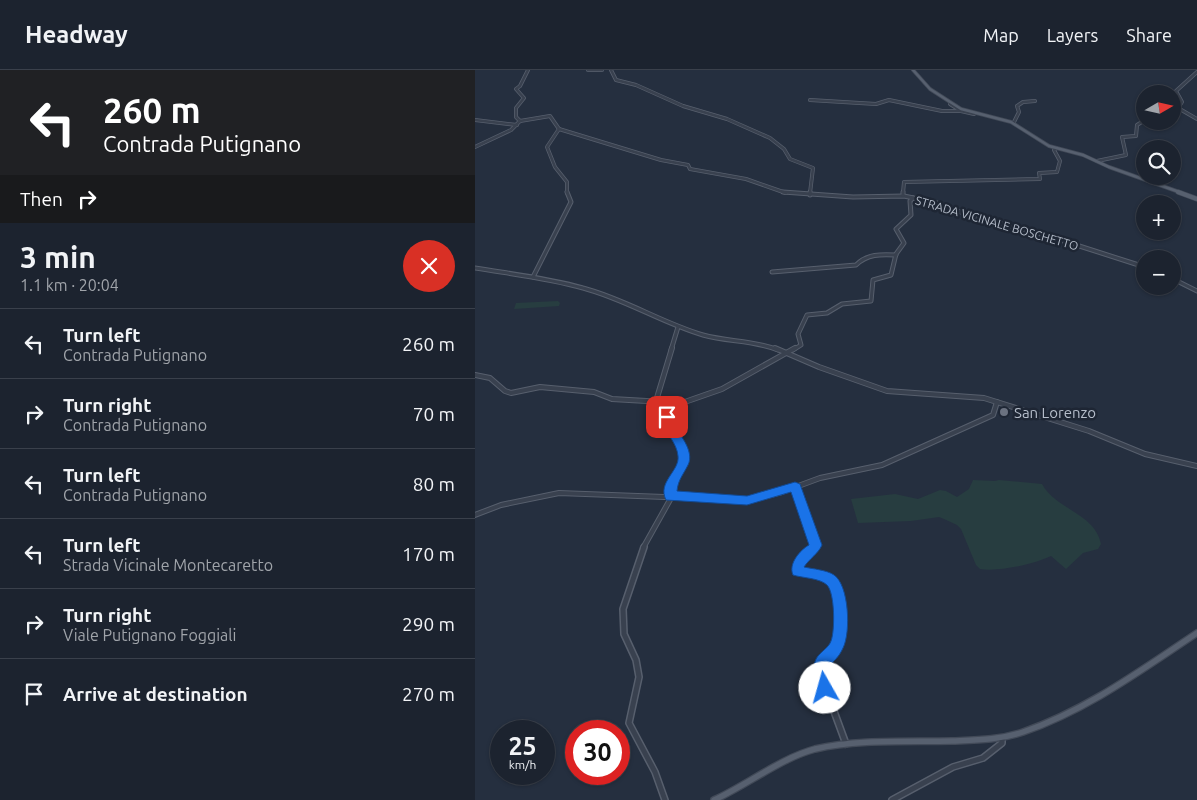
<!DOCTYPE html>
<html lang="en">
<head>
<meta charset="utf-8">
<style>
	:root { --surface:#1c232f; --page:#252b37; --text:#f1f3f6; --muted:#a0a4aa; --line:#3a404b }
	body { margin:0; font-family:Ubuntu,sans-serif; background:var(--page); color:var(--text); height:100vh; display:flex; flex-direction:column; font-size:19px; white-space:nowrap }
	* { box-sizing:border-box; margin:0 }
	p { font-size:16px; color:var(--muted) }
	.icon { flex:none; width:28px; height:28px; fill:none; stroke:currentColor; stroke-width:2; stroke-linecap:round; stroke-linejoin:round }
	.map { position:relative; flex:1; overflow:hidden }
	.drawer { display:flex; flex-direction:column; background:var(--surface); width:475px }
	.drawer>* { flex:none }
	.banner { background:#202124; color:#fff; overflow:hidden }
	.needle { width:32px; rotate:81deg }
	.controls { position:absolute; left:661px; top:15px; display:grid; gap:10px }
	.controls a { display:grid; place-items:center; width:45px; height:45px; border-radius:50%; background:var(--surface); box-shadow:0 1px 4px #0004,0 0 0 1px var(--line); font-size:25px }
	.speed { position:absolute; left:15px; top:650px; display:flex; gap:10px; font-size:25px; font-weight:700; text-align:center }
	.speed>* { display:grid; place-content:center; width:65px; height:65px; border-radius:50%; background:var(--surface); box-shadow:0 1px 4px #0004,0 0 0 1px var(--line); line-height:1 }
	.speed small { font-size:12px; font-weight:400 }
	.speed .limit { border:8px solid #d22; background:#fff; color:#111 }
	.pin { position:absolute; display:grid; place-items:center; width:42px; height:42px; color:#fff; margin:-21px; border-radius:10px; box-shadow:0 2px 8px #0006 }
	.me { position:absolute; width:55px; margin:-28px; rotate:353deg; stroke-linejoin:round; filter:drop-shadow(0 0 4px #0008) }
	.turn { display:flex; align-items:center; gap:18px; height:105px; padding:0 20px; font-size:22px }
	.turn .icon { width:65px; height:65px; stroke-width:2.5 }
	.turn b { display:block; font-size:35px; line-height:42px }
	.then { display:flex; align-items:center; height:48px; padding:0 20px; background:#0003; gap:10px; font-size:19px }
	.round { display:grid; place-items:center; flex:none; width:52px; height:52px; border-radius:26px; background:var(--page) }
	.overview { display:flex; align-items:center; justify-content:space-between; height:85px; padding:0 20px }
	h1 { font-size:30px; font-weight:600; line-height:38px }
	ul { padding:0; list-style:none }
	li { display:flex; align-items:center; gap:15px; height:70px; padding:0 20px; border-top:1px solid var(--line) }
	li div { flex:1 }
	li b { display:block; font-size:19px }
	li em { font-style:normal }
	header { display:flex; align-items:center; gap:30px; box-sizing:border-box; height:70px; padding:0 25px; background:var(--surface); border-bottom:1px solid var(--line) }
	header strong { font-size:24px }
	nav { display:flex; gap:28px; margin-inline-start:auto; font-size:18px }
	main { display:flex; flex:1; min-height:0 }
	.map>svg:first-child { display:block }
</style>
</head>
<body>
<header>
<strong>Headway</strong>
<nav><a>Map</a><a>Layers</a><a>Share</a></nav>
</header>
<main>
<section class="drawer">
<div class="banner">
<div class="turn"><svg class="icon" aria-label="left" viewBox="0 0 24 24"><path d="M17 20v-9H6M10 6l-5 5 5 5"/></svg><div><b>260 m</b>Contrada Putignano</div></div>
<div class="then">Then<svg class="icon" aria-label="right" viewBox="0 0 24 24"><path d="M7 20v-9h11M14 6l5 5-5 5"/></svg></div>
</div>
<div class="overview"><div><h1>3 min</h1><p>1.1 km · 20:04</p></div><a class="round" style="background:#d93025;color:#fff"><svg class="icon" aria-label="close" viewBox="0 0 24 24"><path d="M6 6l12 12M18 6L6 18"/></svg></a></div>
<ul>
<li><svg class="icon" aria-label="left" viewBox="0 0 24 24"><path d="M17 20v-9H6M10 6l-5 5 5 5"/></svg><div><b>Turn left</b><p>Contrada Putignano</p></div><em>260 m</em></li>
<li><svg class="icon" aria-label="right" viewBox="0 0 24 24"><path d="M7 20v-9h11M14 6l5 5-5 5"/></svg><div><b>Turn right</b><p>Contrada Putignano</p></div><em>70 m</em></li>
<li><svg class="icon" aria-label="left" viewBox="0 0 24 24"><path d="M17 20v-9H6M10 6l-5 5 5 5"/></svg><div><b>Turn left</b><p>Contrada Putignano</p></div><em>80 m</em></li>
<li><svg class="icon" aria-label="left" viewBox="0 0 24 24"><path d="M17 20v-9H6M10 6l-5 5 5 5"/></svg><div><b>Turn left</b><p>Strada Vicinale Montecaretto</p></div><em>170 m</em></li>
<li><svg class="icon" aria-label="right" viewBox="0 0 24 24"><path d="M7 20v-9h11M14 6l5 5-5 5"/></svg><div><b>Turn right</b><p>Viale Putignano Foggiali</p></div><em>290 m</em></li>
<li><svg class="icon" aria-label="arrive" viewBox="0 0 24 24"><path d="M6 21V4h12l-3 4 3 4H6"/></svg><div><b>Arrive at destination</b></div><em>270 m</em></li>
</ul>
</section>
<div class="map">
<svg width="722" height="730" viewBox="0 0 722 730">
	<rect width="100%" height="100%" fill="#252f3f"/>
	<g fill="#273d40">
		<path d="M83,231L85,233L84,236L39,239L41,233Z"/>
		<path d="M498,410L520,411L524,410L567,414C581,440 620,443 626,474L623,479L608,483L591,499L576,486C559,494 525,502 505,499L501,495L486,459L482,455L469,449L464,447L436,451L383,453L376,429L420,424L443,429L465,420L471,421L482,427L494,419Z"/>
	</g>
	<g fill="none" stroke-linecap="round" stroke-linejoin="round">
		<g stroke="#575f6d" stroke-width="4">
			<g id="minor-far3">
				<path d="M113,0H127"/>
				<path d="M136,0L141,10L161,15L208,36L252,49L295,68L309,79L315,89L338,98L335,123"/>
				<path d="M335,30L401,34L414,30L467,41H486L475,34"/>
				<path d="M703,38L722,49"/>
				<path d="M698,40L703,38L707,32L701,21L722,2"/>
				<path d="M486,41L499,44"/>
				<path d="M0,50L42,55"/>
				<path d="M45,51L75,46L84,59L72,77L80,97L92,112V123"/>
				<path d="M539,52L544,42L542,36L548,32L560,31"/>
				<path d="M84,59L186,90L213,95L215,99L271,109L311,123"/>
				<path d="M0,77L36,60L45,51L41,47V38L49,28L41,19L45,16L53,0"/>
				<path d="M622,91L651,85L647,67L661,66L662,55L670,50"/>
				<path d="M428,123L429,112L565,109L564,103L582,102L585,91L579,80L581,78"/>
			</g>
		</g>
		<g stroke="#575f6d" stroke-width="5">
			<g id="minor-far2">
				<path d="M308,122L378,127L429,126L462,133L488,143L573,166L670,197"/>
				<path d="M335,125V122"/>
				<path d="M428,125V122"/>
				<path d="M0,198C36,204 73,208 108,218C150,229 187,253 228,265C253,272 279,270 303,280"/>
				<path d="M297,202L381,195C392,184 406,184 421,185"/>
				<path d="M58,207L96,132L92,122"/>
				<path d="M698,209L722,221"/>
				<path d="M196,280L203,257"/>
				<path d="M318,280L326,275L323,264L332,245L352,243L367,234L396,231L398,210L416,205L421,184L429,173L421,159L436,145L435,131L438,128"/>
			</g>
		</g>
		<g stroke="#575f6d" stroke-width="6">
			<g id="minor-far1">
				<path d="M300,278L344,297L412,321L509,328L614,361L670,384L722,396"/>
				<path d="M0,305L15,308L30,321L36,323L65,317L119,322L137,329L206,333"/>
				<path d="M181,331L197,278"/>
				<path d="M320,417L341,475L339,478"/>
				<path d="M0,445L26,435L84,423L189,427L206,425L272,431L307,422L345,408L407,395L518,345L522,332"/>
				<path d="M168,478L196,428L197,409L209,391L207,377L191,350L204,334L247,319L320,278"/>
			</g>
		</g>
		<g stroke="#575f6d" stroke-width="8">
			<g id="minor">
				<path d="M169,477L148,539L149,564L161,590L164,607L154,653L180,702L190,730"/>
				<path d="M340,477L327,490L323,501C332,505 345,502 353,508C367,519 370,560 363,575C360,582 351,586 347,592L346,606L371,674"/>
				<path d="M417,730L478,697L508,688L527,673V668"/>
			</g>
		</g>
		<g stroke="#424a58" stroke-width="4">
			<path id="major-far2" d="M438,0L455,19L486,39L536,52L574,76L608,85L634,97L707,123"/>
		</g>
		<g stroke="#424a58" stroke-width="5.5">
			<path id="major-far1" d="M703,122L722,129"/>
		</g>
		<g stroke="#424a58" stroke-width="8">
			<path id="major" d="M239,730C272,715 306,688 340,679C383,669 433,672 477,671C501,670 524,670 548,662C612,640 666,600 722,563"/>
		</g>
		<use href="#minor-far3" stroke="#39414f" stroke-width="2.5"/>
		<use href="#minor-far2" stroke="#39414f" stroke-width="3"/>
		<use href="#minor-far1" stroke="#39414f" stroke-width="4"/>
		<use href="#minor" stroke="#39414f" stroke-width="5"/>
		<use href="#major-far2" stroke="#57606f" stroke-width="2.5"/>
		<use href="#major-far1" stroke="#57606f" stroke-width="4"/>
		<use href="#major" stroke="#57606f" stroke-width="5.5"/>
	</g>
	<path fill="#1a73e8" stroke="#114b97" d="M192,343L198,347L196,352C204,363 220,381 213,395C208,405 203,410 202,421L272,426L320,412L325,414L347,475C343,484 335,488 329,497C338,499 352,500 359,505C374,515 376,562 368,578C359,598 348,589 358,618L355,623L350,625L345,623C340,612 335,596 343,586C347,581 354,577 356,571C360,561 360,523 352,515C345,508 327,508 318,505C313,494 325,480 334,475L316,422L272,435L191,430C182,412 205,401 203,386C202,373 191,363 185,352L188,344Z"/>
	<circle fill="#6b7280" stroke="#1e2634" stroke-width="2" cx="529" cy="342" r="5"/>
	<g text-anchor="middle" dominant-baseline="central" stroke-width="5" stroke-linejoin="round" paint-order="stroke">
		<g font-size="12" fill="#b5bdca" stroke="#1e2634">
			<text transform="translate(522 153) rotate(16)">STRADA VICINALE BOSCHETTO</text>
		</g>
		<g font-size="15" fill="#b5bdca" stroke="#1e2634" text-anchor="start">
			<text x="539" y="342">San Lorenzo</text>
		</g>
	</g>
</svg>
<div class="controls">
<a><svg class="needle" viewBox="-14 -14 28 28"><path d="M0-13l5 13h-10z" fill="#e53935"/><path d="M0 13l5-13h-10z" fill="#a0a4aa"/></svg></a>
<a><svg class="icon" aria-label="search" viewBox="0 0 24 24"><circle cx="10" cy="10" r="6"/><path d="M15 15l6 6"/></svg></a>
<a>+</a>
<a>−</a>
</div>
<div class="speed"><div>25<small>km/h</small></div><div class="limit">30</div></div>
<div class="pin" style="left:192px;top:347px;background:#d93025"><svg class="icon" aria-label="arrive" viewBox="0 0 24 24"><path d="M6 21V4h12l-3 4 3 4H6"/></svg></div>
<svg class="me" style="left:350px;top:618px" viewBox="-20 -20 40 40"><circle r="19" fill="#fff"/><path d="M0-13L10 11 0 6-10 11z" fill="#1a73e8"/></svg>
</div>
</main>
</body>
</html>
